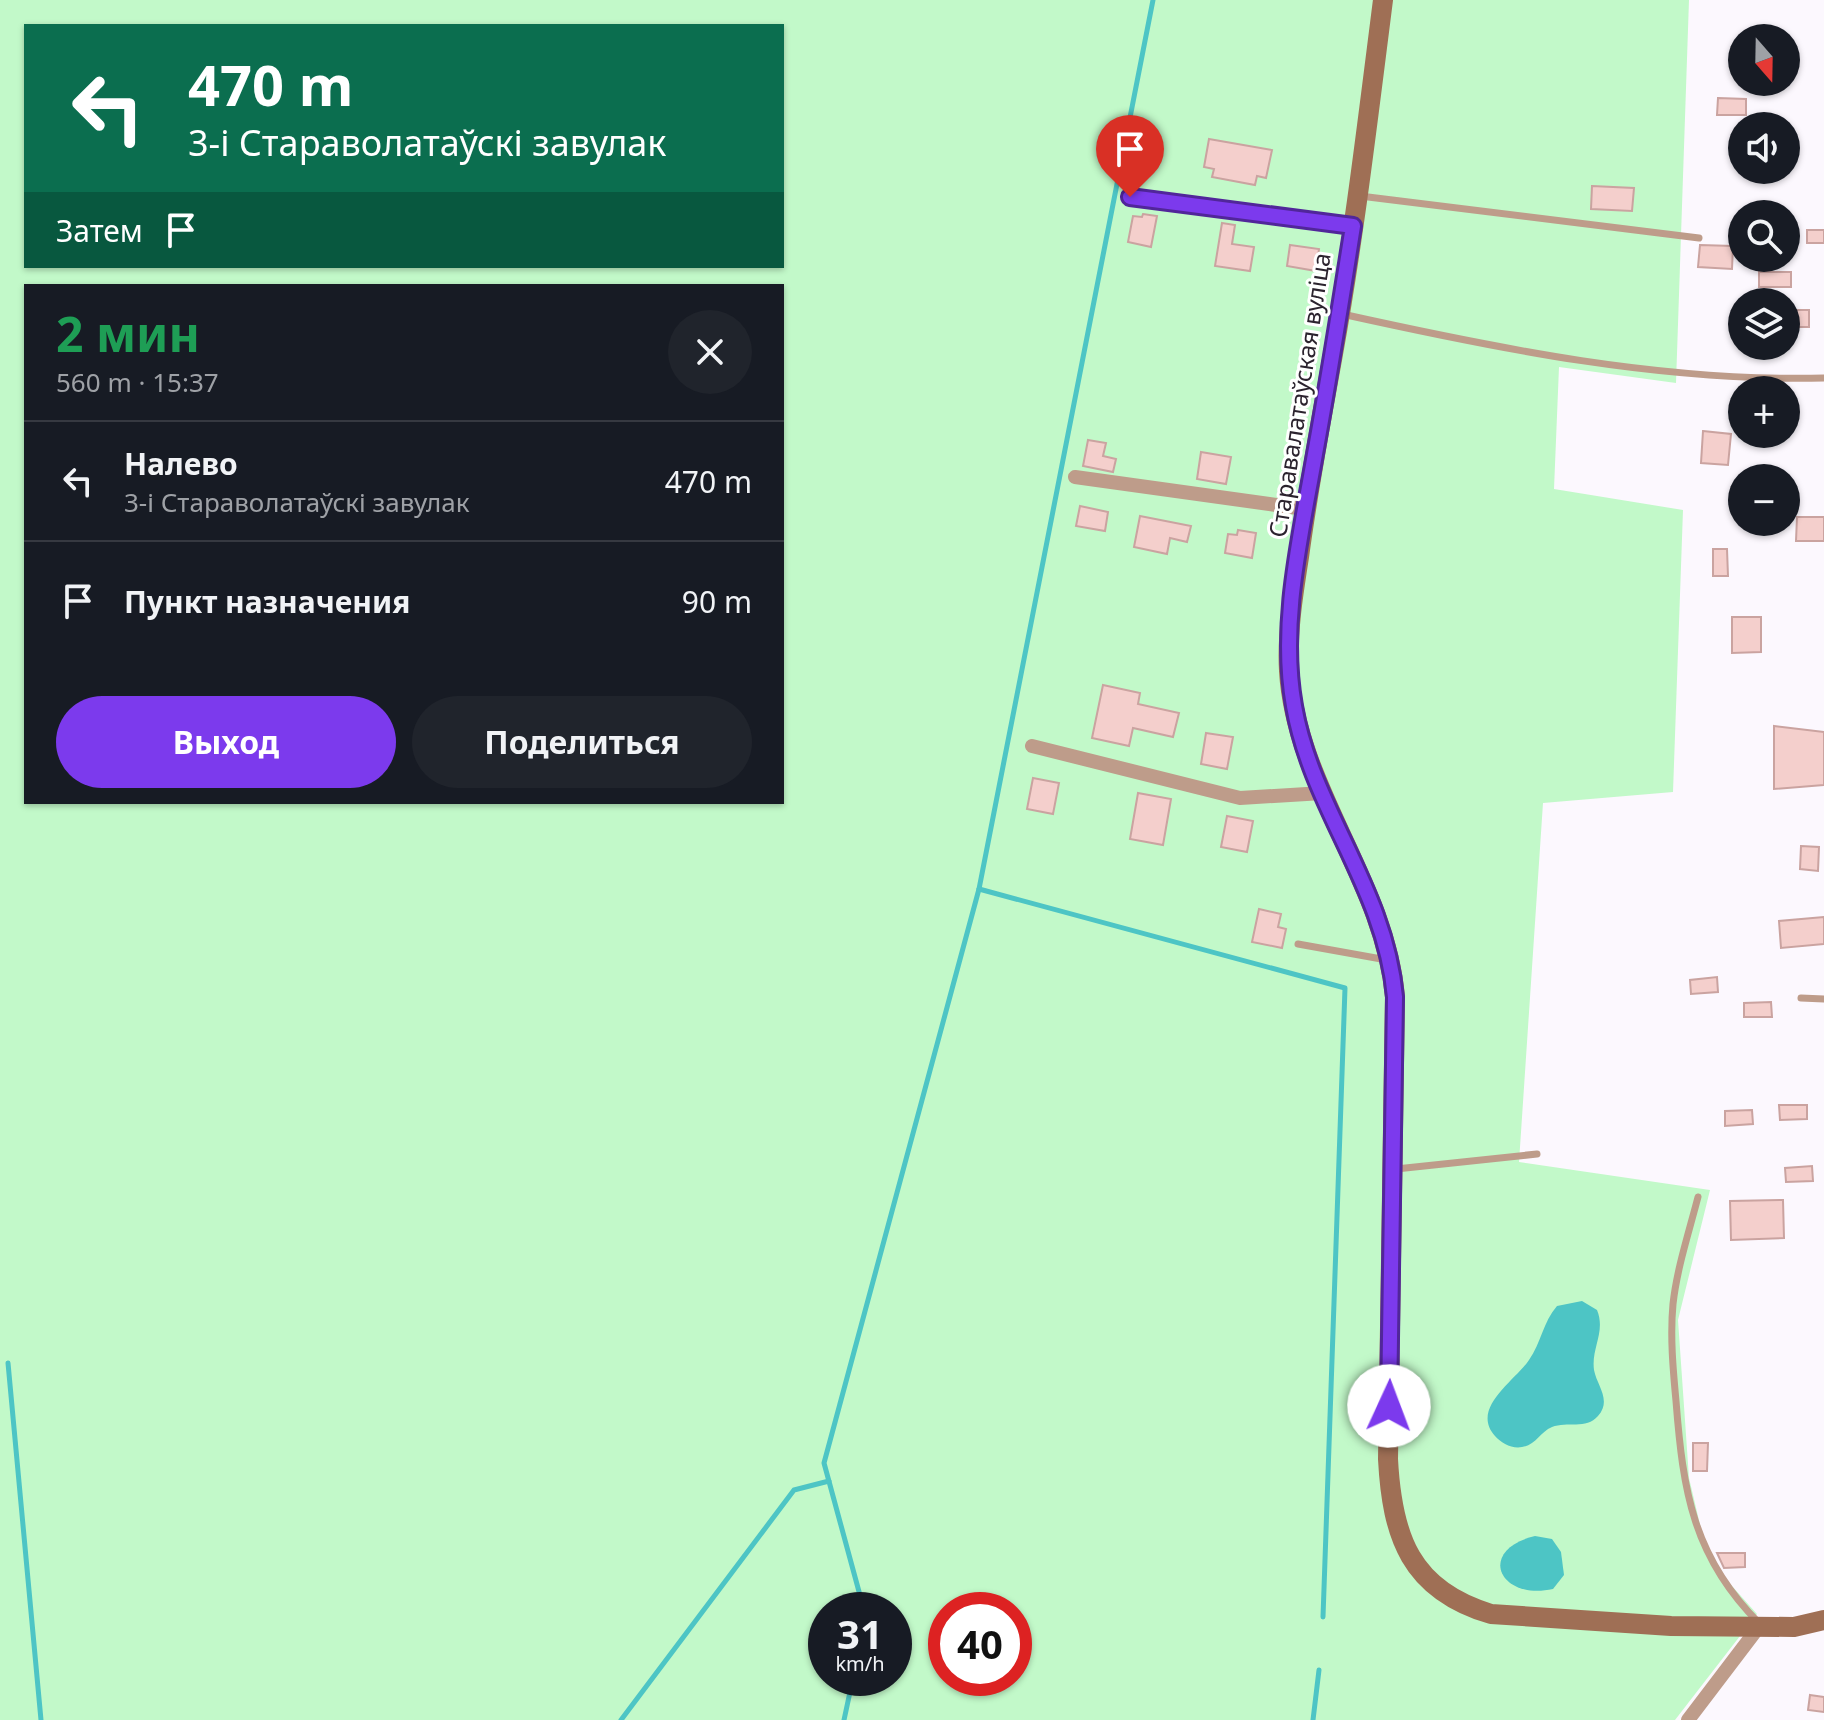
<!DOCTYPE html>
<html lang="ru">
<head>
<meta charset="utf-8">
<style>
	:root { --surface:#171b24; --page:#20242c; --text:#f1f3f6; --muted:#9ea1a6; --line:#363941; --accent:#7c3aed }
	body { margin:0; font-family:"Noto Sans",sans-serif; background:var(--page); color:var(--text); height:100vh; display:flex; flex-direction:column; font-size:30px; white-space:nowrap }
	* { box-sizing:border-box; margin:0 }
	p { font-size:26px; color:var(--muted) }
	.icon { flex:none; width:44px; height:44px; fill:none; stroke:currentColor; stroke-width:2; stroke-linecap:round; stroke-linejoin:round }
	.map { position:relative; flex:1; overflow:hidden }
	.side { position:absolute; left:24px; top:284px; width:760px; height:520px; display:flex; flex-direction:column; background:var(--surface); border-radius:0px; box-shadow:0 2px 6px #0004 }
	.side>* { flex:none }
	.banner { position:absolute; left:24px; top:24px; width:760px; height:244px; border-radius:0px; box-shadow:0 2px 6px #0004; background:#0b6e4f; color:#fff; overflow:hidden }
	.needle { width:52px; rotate:160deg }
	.fabs { position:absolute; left:1728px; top:24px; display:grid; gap:16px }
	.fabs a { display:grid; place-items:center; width:72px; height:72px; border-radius:50%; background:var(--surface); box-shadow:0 2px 6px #0004; font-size:40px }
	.speed { position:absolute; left:808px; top:1592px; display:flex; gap:16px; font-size:40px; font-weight:700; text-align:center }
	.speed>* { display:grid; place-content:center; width:104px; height:104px; border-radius:50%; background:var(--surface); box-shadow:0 2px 6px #0004; line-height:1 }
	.speed small { font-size:20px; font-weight:400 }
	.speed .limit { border:12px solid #d22; background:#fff; color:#111 }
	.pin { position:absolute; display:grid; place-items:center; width:68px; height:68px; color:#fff; margin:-82px -34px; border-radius:50% 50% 50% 0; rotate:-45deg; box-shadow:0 0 8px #0007 }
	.pin .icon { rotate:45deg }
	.me { position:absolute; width:88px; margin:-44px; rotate:2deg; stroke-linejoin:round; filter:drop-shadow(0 0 6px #0008) }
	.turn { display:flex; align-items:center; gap:28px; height:168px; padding:0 32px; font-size:36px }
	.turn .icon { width:104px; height:104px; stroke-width:2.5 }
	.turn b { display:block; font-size:56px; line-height:68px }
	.then { display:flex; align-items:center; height:76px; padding:0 32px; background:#0003; gap:16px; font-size:30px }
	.round { display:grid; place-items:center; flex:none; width:84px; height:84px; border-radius:42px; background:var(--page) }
	.summary { display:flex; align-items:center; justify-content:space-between; height:136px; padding:0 32px }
	h1 { font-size:48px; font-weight:700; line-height:60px; color:#1e9e55 }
	.cta { display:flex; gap:16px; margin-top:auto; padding:16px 32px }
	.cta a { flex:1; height:92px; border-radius:48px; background:var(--accent); color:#fff; font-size:32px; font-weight:700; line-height:92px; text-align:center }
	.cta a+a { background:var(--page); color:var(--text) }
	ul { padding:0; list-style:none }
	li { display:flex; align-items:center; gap:24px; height:120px; padding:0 32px; border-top:2px solid var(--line) }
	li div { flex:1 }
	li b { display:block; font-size:30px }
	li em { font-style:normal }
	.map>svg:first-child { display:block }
</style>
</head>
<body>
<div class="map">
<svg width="1824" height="1720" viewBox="0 0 1824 1720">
	<rect width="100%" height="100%" fill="#fcf8fe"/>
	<path fill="#c2f9c9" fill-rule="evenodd" d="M0,0H1689L1676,383L1559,367L1554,489L1683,510L1673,792L1543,803L1519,1162L1710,1190L1678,1320L1689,1478L1706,1550L1715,1567L1757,1614L1675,1720H0ZM26,26H782V266H26ZM26,286H782V802H26ZM826,1610H894V1678H826ZM946,1610H1014V1678H946Z"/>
	<g fill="#4dc5c5">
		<path d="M1582,1301L1597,1310C1606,1332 1591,1348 1594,1370C1597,1386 1612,1400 1598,1416C1586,1430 1567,1421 1552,1427C1540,1432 1536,1445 1522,1447C1512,1449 1501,1443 1495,1436C1470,1408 1515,1381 1529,1360C1541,1343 1543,1322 1557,1306Z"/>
		<path d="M1535,1536L1552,1539L1561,1552L1564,1575L1553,1589C1499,1601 1476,1550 1535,1536Z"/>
	</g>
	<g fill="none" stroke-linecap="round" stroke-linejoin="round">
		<g stroke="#4dc5c5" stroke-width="5">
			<path d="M979,889L1345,988L1323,1617"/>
			<path d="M8,1363L41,1720"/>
			<path d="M864,1610L824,1463L979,889L1153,0"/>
			<path d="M621,1720L794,1490L829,1481"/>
			<path d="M844,1720L853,1678"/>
			<path d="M1313,1720L1319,1670"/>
		</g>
	</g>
	<g fill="#f4cfcc" stroke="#caa3a0" stroke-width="2">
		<path d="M1718,98L1746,99V115H1717Z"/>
		<path d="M1209,139L1272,150L1266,178L1257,176L1255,185L1212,177L1214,169L1204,167Z"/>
		<path d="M1592,186L1634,188L1632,211L1591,209Z"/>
		<path d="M1143,214L1157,216L1151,247L1128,242L1133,216L1142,217Z"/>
		<path d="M1222,223L1235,225L1232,244L1254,247L1250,271L1215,266Z"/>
		<rect x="1807" y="230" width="17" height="13"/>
		<path d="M1290,245L1319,249L1316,271L1287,266Z"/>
		<path d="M1700,245L1733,246L1732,269L1698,267Z"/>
		<rect x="1759" y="272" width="32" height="15"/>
		<rect x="1793" y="310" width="16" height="17"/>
		<path d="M1703,431L1731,434L1728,465L1701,463Z"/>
		<path d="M1088,440L1106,443L1103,456L1116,459L1113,472L1083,466Z"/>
		<path d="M1201,452L1231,457L1226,484L1197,479Z"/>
		<path d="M1080,506L1108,512L1105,531L1076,526Z"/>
		<path d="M1140,516L1191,526L1187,542L1170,538L1167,554L1134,547Z"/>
		<path d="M1797,517H1824V541H1796Z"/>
		<path d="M1238,530L1256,533L1252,558L1225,553L1228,534L1237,535Z"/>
		<path d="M1713,549H1727L1728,576H1713Z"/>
		<path d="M1732,617H1761V652L1732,653Z"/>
		<path d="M1103,685L1140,693L1138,704L1179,713L1173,737L1133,728L1129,746L1092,738Z"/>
		<path d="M1774,726L1824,732V785L1774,789Z"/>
		<path d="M1206,733L1233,737L1227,769L1201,764Z"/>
		<path d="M1033,778L1059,783L1053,814L1027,809Z"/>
		<path d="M1138,793L1171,799L1163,845L1130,839Z"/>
		<path d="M1227,816L1253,821L1247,852L1221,847Z"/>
		<path d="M1801,846L1819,847L1818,871L1800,869Z"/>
		<path d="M1259,909L1281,914L1278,927L1286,929L1282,948L1252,942Z"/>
		<path d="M1824,917V944L1781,948L1779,921Z"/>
		<path d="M1717,977L1718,992L1691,994L1690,980Z"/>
		<path d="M1771,1002L1772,1017H1744V1003Z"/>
		<path d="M1779,1105H1807V1119L1780,1120Z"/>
		<path d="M1752,1110L1753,1124L1725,1126V1111Z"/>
		<path d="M1812,1166L1813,1181L1786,1182L1785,1168Z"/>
		<path d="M1783,1200L1784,1238L1731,1240L1730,1201Z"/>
		<path d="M1693,1443H1708L1707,1471H1693Z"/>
		<path d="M1717,1553H1745V1567L1724,1568Z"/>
		<path d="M1810,1695L1824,1697V1712L1808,1710Z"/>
	</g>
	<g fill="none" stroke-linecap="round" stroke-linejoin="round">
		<g stroke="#be9c8a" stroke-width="7">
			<path d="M1360,196L1699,238"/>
			<path d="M1342,314C1500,349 1662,382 1824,378"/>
			<path d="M1298,944L1387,960"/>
			<path d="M1801,998L1824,999"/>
			<path d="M1396,1169L1537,1154"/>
			<path d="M1698,1197C1689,1232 1677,1268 1673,1304C1670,1336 1673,1369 1676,1401C1683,1491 1693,1557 1759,1623"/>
		</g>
		<g stroke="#be9c8a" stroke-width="14">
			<path d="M1130,197L1353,226"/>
			<path d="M1075,477L1305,509"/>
			<path d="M1032,746L1240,798L1323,793"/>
			<path d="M1688,1720L1761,1624"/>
		</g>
		<path stroke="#9f6f55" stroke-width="20" d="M1383,0C1368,118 1354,237 1333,354C1321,421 1308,489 1299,557C1293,595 1287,633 1289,671C1296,788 1385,881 1395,997L1388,1459C1392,1536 1410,1590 1491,1614L1671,1626L1794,1627L1824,1620"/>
	</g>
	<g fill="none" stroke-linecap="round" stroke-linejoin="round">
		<g stroke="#51269a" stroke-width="20">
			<path id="route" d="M1130,197L1353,226C1341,302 1329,378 1315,454C1301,535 1279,623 1294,706C1312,810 1385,887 1395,997L1389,1406"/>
		</g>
		<use href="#route" stroke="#7c3aed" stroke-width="14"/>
	</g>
	<g text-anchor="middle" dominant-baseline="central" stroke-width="6" stroke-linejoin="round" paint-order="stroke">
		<g font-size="24" fill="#2b232e" stroke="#fff">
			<text transform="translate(1299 395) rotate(-81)">Старавалатаўская вуліца</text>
		</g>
	</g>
</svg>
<div class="fabs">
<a><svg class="needle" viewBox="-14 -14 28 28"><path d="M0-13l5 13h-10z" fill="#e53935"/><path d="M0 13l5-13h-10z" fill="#9ea1a6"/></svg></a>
<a><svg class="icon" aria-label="sound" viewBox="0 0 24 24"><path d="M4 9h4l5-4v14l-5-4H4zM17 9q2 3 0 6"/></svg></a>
<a><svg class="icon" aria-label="search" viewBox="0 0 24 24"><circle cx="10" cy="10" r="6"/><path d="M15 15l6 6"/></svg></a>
<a><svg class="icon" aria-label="layers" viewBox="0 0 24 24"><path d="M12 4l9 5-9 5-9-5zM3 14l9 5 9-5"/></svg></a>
<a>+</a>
<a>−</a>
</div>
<div class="speed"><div>31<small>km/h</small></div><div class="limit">40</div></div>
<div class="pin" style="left:1130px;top:197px;background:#d93025"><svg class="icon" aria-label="arrive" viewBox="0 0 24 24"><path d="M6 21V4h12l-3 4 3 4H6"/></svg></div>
<svg class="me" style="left:1389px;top:1406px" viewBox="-20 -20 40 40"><circle r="19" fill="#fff"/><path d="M0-13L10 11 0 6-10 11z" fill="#7c3aed"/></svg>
<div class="banner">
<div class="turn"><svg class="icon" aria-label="left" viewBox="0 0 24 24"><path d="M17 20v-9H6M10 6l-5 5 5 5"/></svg><div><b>470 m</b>3-і Стараволатаўскі завулак</div></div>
<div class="then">Затем<svg class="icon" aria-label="arrive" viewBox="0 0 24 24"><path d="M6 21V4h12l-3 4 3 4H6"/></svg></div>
</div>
<section class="side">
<div class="summary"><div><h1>2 мин</h1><p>560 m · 15:37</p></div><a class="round"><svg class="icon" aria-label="close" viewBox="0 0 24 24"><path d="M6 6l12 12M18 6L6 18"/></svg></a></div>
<ul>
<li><svg class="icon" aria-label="left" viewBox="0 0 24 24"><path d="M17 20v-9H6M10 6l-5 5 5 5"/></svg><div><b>Налево</b><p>3-і Стараволатаўскі завулак</p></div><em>470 m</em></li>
<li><svg class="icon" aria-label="arrive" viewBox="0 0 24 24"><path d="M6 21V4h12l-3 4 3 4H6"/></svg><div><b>Пункт назначения</b></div><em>90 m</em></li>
</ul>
<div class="cta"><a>Выход</a><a>Поделиться</a></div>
</section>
</div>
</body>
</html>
